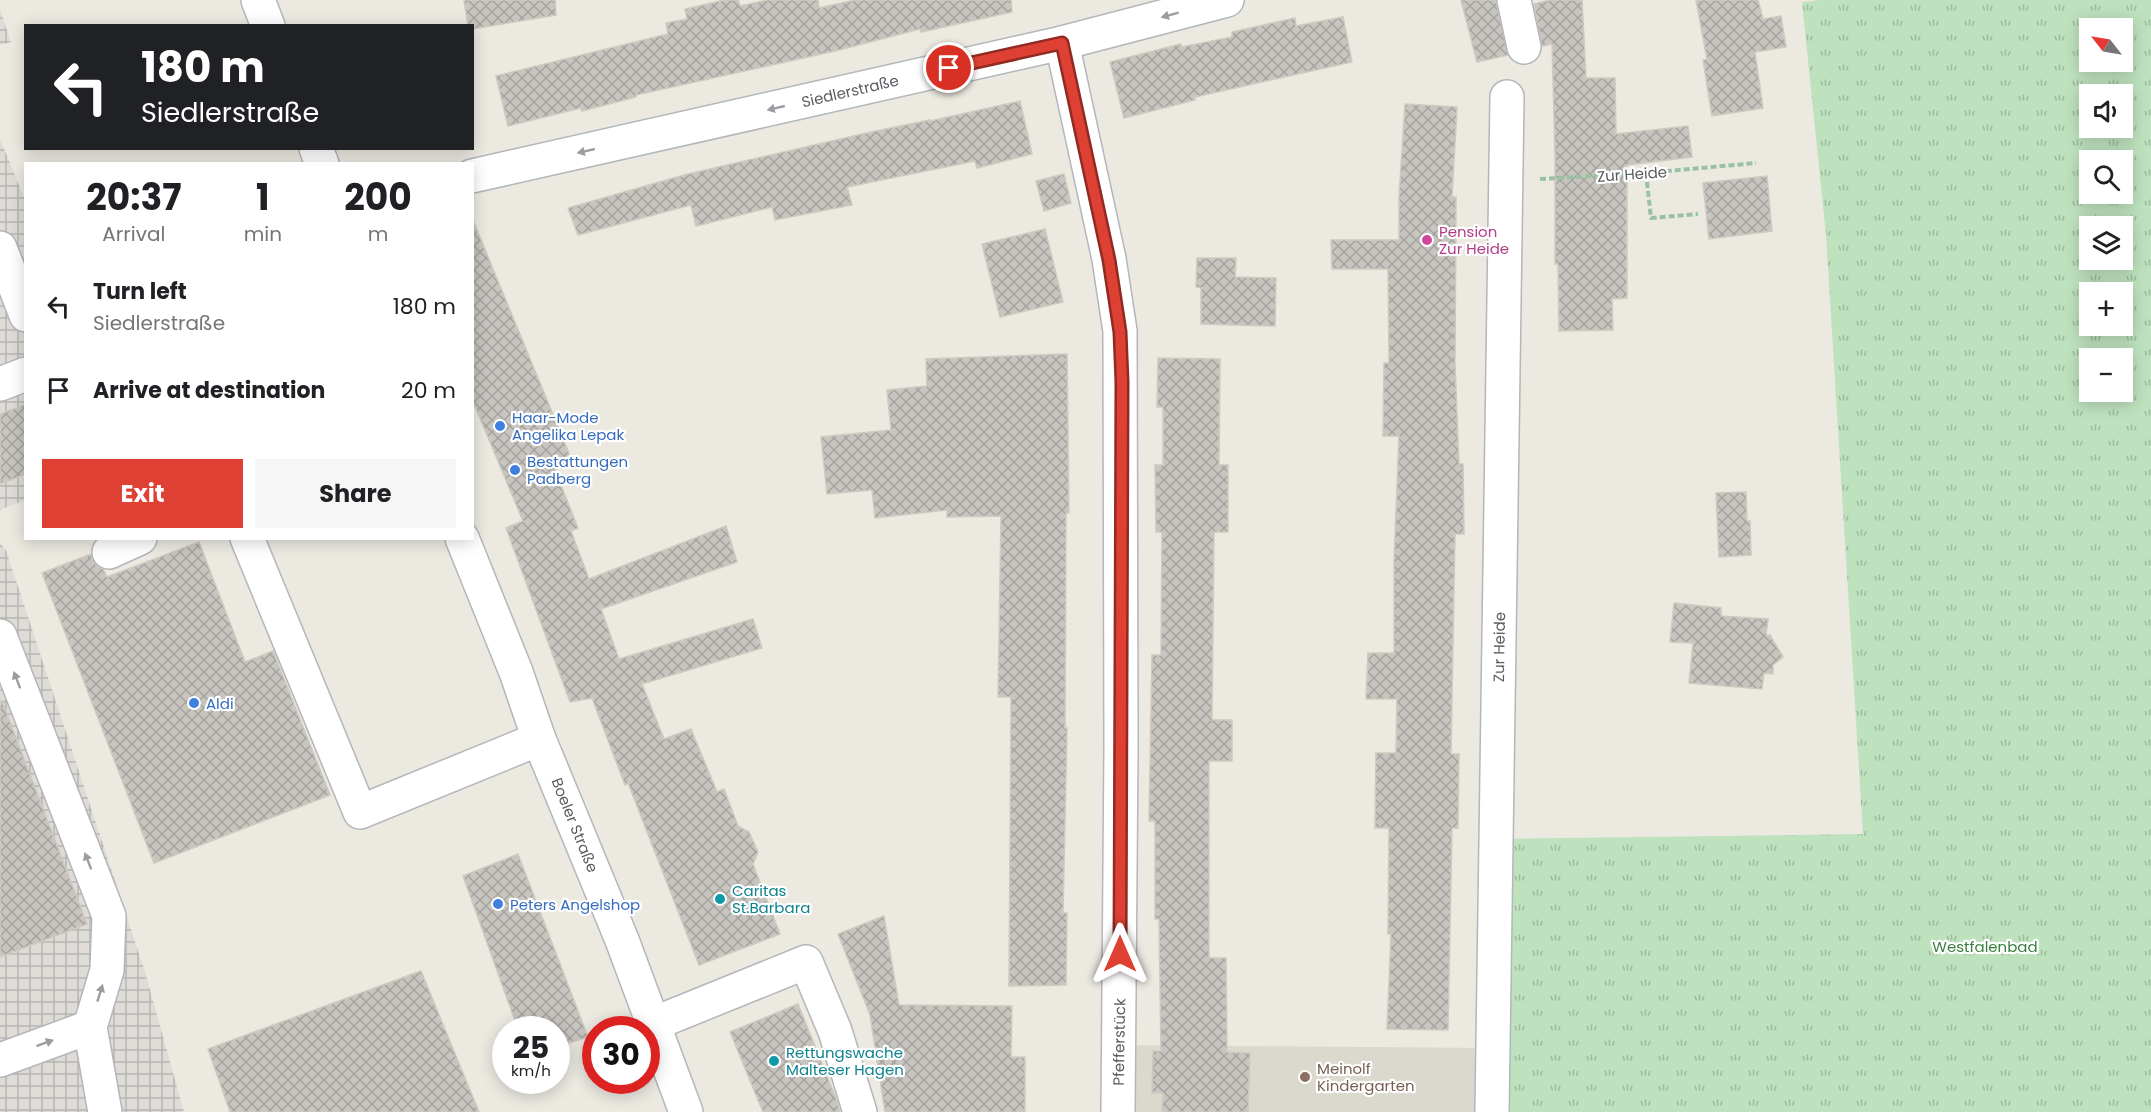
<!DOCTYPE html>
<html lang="en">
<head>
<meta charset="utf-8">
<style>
	:root { --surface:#fff; --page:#f6f6f6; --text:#202124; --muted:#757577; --accent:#de4134 }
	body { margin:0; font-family:Poppins,sans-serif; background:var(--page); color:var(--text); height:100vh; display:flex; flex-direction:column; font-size:22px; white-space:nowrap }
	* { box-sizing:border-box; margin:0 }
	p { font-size:20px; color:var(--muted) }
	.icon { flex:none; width:33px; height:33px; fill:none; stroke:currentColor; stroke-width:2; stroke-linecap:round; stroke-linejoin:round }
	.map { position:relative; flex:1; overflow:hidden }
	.sheet { position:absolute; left:24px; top:162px; width:450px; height:378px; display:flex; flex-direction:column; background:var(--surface); border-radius:0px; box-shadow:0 3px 15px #0003 }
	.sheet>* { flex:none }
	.guide { position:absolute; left:24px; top:24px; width:450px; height:126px; border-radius:0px; box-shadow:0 3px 15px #0003; background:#202124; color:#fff; overflow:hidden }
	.needle { width:39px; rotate:301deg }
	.controls { position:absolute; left:2079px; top:18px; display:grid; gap:12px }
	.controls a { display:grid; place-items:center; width:54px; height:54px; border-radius:0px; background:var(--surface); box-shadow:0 3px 15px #0003; font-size:30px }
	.speed { position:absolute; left:492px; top:1016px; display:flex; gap:12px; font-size:30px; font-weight:700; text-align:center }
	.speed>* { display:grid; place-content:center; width:78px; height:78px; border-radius:50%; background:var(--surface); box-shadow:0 3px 15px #0003; line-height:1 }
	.speed small { font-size:15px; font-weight:400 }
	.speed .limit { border:9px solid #d22; background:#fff; color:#111 }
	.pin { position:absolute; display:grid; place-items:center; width:51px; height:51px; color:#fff; margin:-26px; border:3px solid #fff; border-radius:50%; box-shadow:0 2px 6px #0007 }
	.me { position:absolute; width:66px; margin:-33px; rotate:0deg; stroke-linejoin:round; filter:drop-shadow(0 0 4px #0008) }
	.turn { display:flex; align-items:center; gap:21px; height:126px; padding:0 18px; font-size:27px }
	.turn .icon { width:78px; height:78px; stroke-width:2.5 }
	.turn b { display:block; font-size:42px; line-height:51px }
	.eta { display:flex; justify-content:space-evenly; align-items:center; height:102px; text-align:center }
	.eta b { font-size:36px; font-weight:700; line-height:42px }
	.action { display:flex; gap:12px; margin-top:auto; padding:12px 18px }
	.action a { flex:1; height:69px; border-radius:0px; background:var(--accent); color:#fff; font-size:24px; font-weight:700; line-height:69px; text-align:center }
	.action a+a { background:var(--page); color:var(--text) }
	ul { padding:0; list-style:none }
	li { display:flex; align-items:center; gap:18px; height:84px; padding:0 18px }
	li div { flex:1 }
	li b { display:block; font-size:22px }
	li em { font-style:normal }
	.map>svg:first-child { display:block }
</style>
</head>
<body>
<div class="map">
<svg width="2151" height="1112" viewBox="0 0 2151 1112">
	<defs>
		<pattern id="industrial-grid" width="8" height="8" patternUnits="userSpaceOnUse" patternTransform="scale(1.5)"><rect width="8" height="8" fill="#dfdcd8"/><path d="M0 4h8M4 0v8" fill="none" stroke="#b8b6b3"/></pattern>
		<pattern id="park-tufts" width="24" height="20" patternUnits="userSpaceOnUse" patternTransform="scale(1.5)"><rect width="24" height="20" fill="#bee2be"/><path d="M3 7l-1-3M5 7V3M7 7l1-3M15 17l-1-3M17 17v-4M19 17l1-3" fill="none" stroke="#9dba9e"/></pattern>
		<pattern id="building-cross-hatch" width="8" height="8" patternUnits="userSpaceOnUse" patternTransform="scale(1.5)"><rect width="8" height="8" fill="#c8c5c0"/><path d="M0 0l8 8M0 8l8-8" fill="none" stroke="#a5a39f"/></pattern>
	</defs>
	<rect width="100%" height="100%" fill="#ebe9e0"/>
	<g fill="url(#industrial-grid)">
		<path d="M0,10L11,42L0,45Z"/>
		<path d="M0,139L26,202L25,500L0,510Z"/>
		<path d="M0,543L6,550L145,972L184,1112H0Z"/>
	</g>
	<path fill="#dbd8ce" d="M1120,1045L1492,1048V1112H1118Z"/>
	<path fill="url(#park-tufts)" fill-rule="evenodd" d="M1820,0H2151V1112H1492L1496,839L1863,834L1826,235L1802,2ZM2090,28H2122V62H2090ZM2090,94H2122V128H2090ZM2090,160H2122V194H2090ZM2090,226H2122V260H2090ZM2090,292H2122V326H2090ZM2090,358H2122V392H2090Z"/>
	<g fill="url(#building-cross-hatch)" stroke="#cfcabf" stroke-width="1.5">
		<path d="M464,0H555L556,15L472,29V26H468Z"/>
		<path d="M725,0H738L740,6L768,0H818L819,8L855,0H1011L1012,12L921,32L920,29L835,51L636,95V97L582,111L581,108L508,126L496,76L668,34L666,23L687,19L685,9Z"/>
		<path d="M1461,0H1496L1508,55L1477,62Z"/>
		<path d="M1550,0H1582L1586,78H1615L1616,134L1688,126L1692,157L1627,165V298L1612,299L1613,330L1559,331L1558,264H1555V155L1552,44L1542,46L1534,4Z"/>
		<path d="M1696,0H1758L1763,19L1781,16L1786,47L1755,52L1763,108L1712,116L1703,60L1707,59Z"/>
		<path d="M1343,17L1352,62L1195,97V100L1124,118L1110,62L1181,44L1182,47L1232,37V32L1295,18L1296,26Z"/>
		<path d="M1020,101L1032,154L977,168L975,161L847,187L852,205L775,220L772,207L696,226L691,205L578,235L568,208L684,175L871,132L930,120V121Z"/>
		<path d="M1405,104L1457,107L1452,197H1456L1455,364L1459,464H1463L1464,534H1455L1451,754H1459L1458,828H1452L1448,1030L1387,1029L1391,934H1388L1389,828H1375L1376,753H1396L1397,699H1366L1368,653H1394V561L1399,436H1383L1384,363H1389L1388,269H1332L1331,240H1399V197Z"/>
		<path d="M1064,174L1071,203L1044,211L1036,181Z"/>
		<path d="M1767,176L1772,231L1709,239L1703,183Z"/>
		<path d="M472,218L573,463L555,470L578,528L571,531L589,579L726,526L737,562L601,609L619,659L753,619L762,648L642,684L664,739L691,729L717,792L724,789L738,826L749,832L758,852L753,864L780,934L699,965L628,783L625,785L592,698L570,702L506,528L523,521L472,399Z"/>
		<path d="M1045,229L1063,302L1000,317L982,244Z"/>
		<path d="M1197,258H1236L1235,277L1276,278L1275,326L1201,324V288L1196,287Z"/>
		<path d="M1067,354L1069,513H1066L1065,728H1067L1063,913H1067L1066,985L1009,986L1011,697H998L1001,516L947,517V510L875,518L872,490L827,494L821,437L891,430L887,390L927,386L926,359Z"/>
		<path d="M1158,358L1220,359L1219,465H1228V532H1214L1212,720H1232V761H1209V958H1226L1227,1052L1250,1053L1248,1112H1162L1163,1093H1152L1153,1051H1161L1159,919H1155V821H1149L1152,655H1161L1162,532H1156L1155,465H1163V407H1157Z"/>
		<path d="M26,404V474L0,484V414Z"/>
		<path d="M1746,492L1747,521H1750L1751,555L1719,557L1716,493Z"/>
		<path d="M199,542L245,662L273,651L330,795L154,863L42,573L91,554L92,560L98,567L103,569L107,577Z"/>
		<path d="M1674,603L1721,608V616L1768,619L1766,635H1770L1783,657L1773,665V674L1764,673L1762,689L1689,683L1693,643L1670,642Z"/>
		<path d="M2,701L87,924L0,957V702Z"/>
		<path d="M518,854L588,1037L556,1047V1029H518L463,876Z"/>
		<path d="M884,916L899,1005L1012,1006L1011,1057H1025V1112H885L870,1015L838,934Z"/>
		<path d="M421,971L479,1112H230L208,1049Z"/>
		<path d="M798,1004L837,1101L840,1112H763L730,1032Z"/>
	</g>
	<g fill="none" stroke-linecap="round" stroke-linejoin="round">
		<g stroke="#b3b6ba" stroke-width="36">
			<g id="minor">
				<path d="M258,0L268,26"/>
				<path d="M1514,0L1524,47"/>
				<path d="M1062,43L1109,259L1120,331L1121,748L1118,1112"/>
				<path d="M316,148L322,164"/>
				<path d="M472,176L1062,43L1227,0"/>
				<path d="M0,248L26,315"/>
				<path d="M0,384L26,374"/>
				<path d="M247,538L360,812L539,739"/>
				<path d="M462,538L516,672L539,739L622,940L686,1112"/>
				<path d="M109,552L140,538"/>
				<path d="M0,636L109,916L107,970L90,1027L105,1112"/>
				<path d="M653,1024L806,962L835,1031L860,1112"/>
				<path d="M0,1060L90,1027"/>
				<path d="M1492,1112L1507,97"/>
			</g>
		</g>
		<g stroke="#98c2a3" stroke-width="4" stroke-dasharray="6 3" stroke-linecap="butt">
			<path d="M1646,173L1651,218L1698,214"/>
			<path d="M1540,179L1646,173L1756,163"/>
		</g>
		<use href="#minor" stroke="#fff" stroke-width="33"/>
	</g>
	<defs><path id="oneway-solid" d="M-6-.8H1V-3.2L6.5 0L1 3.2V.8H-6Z" transform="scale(1.5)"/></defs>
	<g fill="#9b9da0">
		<use href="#oneway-solid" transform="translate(1170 15) rotate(165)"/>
		<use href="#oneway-solid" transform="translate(776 108) rotate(167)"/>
		<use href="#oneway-solid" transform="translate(586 151) rotate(167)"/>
		<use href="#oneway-solid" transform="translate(17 680) rotate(-111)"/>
		<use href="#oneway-solid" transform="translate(88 861) rotate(-111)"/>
		<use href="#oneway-solid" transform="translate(100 993) rotate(-73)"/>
		<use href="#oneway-solid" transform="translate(45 1043) rotate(-20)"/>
	</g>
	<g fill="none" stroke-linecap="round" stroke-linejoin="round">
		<g stroke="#902a22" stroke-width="15">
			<path id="route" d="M949,68L1062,43L1109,260L1120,332L1122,382L1120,954"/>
		</g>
		<use href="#route" stroke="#de4134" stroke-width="10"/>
	</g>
	<circle fill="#d1479c" stroke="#fff" stroke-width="2" cx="1427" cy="240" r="6"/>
	<g fill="#3f7fe0" stroke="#fff" stroke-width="2">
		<circle cx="500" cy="426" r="6"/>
		<circle cx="515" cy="470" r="6"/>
		<circle cx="194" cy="703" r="6"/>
		<circle cx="498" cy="904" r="6"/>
	</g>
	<g fill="#0f9aa8" stroke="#fff" stroke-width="2">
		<circle cx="720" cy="899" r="6"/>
		<circle cx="774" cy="1061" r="6"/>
	</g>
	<circle fill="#8d6e63" stroke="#fff" stroke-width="2" cx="1305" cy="1077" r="6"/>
	<g text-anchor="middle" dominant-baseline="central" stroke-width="4.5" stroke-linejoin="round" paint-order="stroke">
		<g font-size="15" fill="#595c60" stroke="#fff">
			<text transform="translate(850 91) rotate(-13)">Siedlerstraße</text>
			<text transform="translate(1632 174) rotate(-4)">Zur Heide</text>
			<text transform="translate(1499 647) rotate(-89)">Zur Heide</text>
			<text transform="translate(575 825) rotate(68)">Boeler Straße</text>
			<text transform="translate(1119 1042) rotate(-89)">Pfefferstück</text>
		</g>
		<g font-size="15" fill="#b23c85" stroke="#fff" text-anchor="start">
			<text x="1439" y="231">Pension<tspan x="1439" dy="17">Zur Heide</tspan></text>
		</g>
		<g font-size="15" fill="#366cbe" stroke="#fff" text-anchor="start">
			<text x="512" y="417">Haar-Mode<tspan x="512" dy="17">Angelika Lepak</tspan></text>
			<text x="527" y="461">Bestattungen<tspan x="527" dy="17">Padberg</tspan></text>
			<text x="206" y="703">Aldi</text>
			<text x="510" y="904">Peters Angelshop</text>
		</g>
		<g font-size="15" fill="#0d838f" stroke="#fff" text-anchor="start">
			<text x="732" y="890">Caritas<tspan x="732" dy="17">St.Barbara</tspan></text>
			<text x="786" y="1052">Rettungswache<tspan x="786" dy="17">Malteser Hagen</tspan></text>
		</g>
		<g font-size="15" fill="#397f3c" stroke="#fff">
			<text x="1985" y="946">Westfalenbad</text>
		</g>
		<g font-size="15" fill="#785e54" stroke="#fff" text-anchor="start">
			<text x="1317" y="1068">Meinolf<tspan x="1317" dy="17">Kindergarten</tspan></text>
		</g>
	</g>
</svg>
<div class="controls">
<a><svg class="needle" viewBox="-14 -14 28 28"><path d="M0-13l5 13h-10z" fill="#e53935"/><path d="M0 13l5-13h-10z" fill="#757577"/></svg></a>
<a><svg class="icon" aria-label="sound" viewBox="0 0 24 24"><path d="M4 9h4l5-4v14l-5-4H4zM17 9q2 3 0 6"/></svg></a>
<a><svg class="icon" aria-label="search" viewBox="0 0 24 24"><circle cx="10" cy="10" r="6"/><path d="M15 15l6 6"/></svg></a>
<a><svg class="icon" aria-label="layers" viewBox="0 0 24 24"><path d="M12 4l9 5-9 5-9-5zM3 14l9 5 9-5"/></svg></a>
<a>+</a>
<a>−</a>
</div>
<div class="speed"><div>25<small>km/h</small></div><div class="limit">30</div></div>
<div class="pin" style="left:949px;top:68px;background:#d93025"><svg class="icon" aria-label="arrive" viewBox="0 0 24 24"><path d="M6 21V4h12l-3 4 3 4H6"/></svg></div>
<svg class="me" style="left:1120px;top:954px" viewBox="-20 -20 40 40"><path d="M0-17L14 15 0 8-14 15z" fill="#de4134" stroke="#fff" stroke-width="4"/></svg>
<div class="guide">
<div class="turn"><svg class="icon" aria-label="left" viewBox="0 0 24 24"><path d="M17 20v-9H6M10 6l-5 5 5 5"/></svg><div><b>180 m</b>Siedlerstraße</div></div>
</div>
<section class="sheet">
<div class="eta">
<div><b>20:37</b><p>Arrival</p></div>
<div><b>1</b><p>min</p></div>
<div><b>200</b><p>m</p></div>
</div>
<ul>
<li><svg class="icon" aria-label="left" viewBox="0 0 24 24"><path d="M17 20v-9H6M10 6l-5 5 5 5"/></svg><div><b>Turn left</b><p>Siedlerstraße</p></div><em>180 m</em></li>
<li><svg class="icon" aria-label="arrive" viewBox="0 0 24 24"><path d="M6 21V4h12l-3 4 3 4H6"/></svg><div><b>Arrive at destination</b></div><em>20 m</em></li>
</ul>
<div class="action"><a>Exit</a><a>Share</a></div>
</section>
</div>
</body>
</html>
